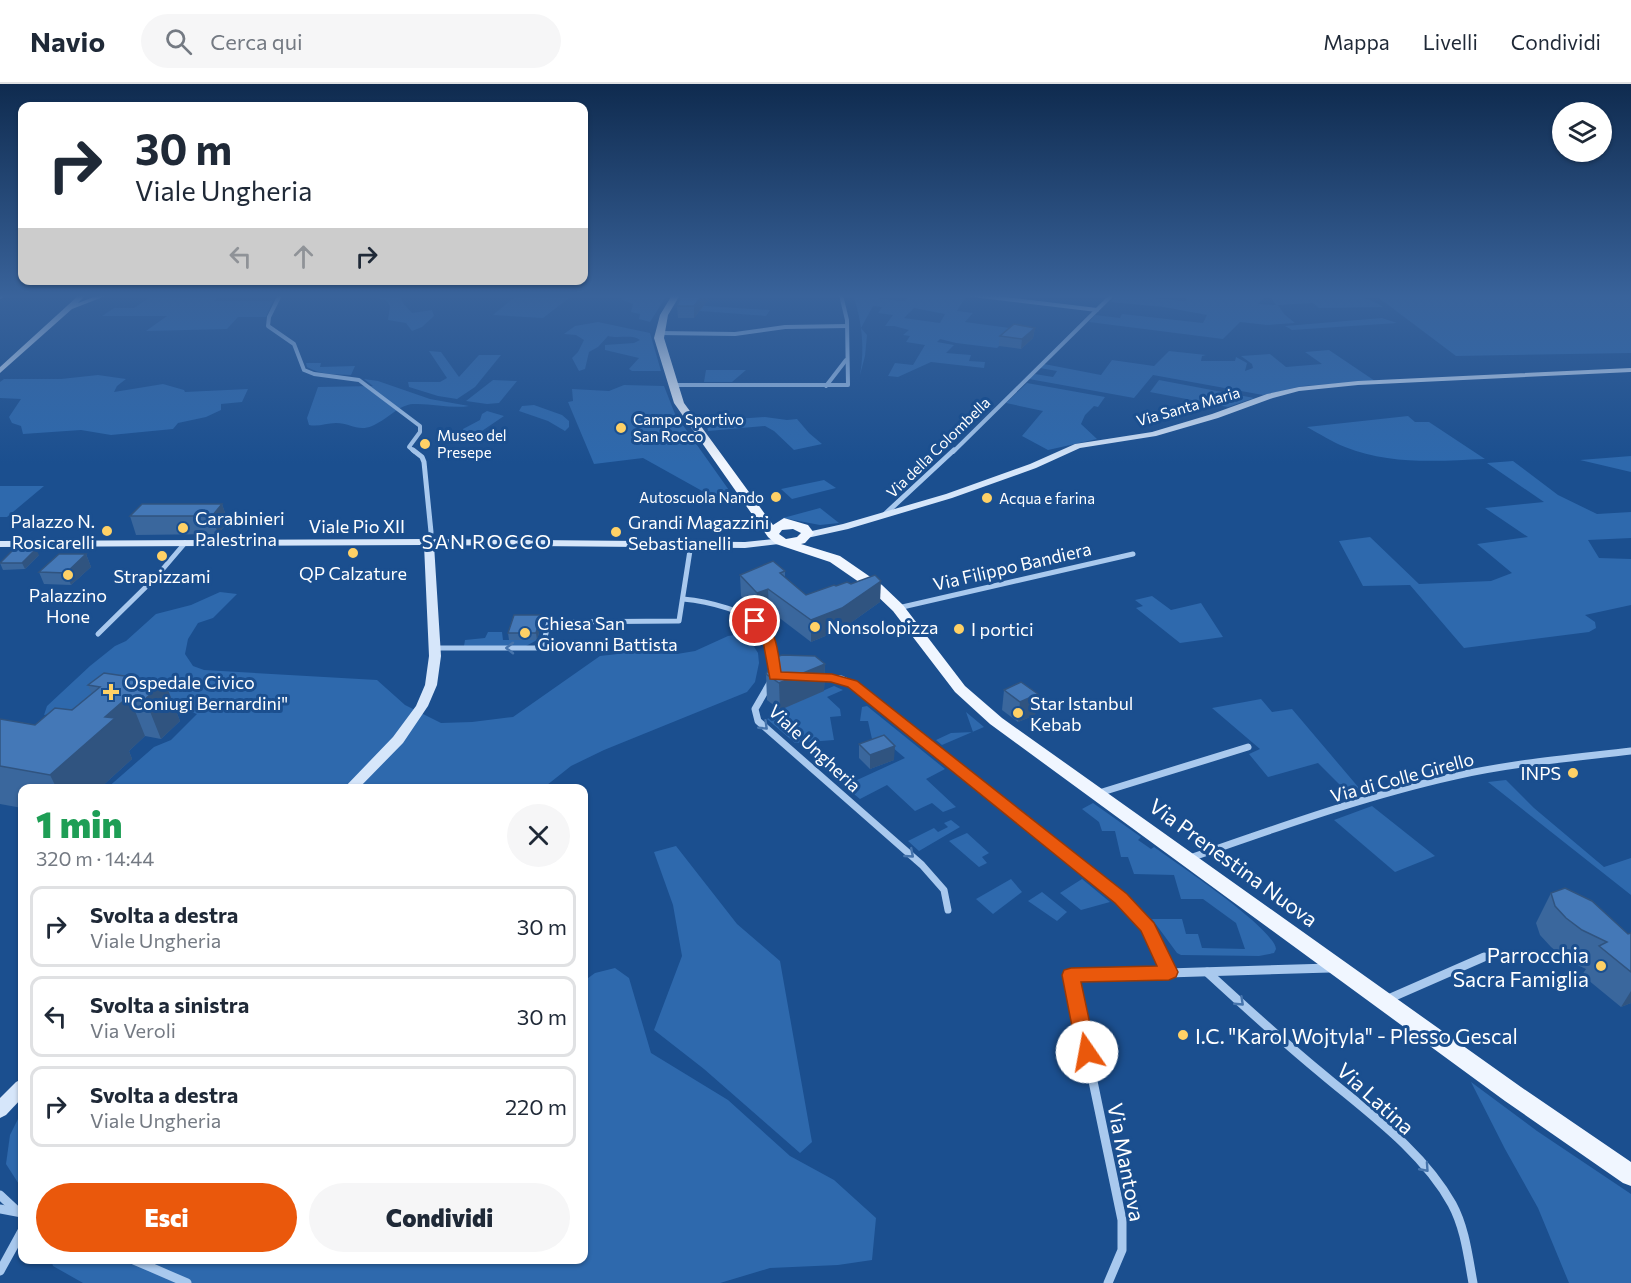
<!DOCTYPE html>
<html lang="it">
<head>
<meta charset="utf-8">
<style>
	:root { --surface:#fff; --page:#f6f6f7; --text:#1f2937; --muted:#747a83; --line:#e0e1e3; --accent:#ea580c }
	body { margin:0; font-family:Commissioner,sans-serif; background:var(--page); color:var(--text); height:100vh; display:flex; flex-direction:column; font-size:22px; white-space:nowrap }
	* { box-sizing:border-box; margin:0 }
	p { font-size:20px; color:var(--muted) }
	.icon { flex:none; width:33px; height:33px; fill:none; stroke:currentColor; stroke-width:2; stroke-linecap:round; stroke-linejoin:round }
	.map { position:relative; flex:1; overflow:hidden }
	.panel { position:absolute; left:18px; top:700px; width:570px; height:480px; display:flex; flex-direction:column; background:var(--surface); border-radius:12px; box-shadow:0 2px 4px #0004 }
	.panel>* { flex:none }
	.top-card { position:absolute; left:18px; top:18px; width:570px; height:183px; border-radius:12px; box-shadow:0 2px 4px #0004; background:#fff; color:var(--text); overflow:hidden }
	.tools { position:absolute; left:1552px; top:18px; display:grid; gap:12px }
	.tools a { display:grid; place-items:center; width:60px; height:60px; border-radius:50%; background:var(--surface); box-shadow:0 2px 4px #0004; font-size:30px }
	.pin { position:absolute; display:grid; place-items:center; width:51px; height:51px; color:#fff; margin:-26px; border:3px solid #fff; border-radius:50%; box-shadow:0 2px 6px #0007 }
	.me { position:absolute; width:66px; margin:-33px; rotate:348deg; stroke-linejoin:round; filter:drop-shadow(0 0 4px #0008) }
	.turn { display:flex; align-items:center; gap:21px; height:126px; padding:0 18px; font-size:27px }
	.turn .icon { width:78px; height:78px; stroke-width:2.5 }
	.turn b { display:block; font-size:42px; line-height:51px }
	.lanes { display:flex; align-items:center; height:57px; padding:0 18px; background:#0003; justify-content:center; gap:30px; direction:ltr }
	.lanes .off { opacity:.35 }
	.round { display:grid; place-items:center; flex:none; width:63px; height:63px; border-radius:32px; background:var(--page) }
	.headline { display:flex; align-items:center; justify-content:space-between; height:102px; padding:0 18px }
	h1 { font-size:36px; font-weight:800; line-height:45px; color:#1e9e55 }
	.cta { display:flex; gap:12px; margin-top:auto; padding:12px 18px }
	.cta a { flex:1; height:69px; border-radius:36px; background:var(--accent); color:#fff; font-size:24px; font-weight:800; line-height:69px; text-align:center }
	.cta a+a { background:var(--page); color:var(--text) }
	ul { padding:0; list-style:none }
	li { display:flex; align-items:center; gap:18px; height:81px; margin:0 12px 9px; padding:0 6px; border:3px solid var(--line); border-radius:12px }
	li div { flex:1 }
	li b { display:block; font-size:22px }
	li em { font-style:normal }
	header { display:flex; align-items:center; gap:36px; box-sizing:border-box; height:84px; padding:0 30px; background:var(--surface); border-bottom:2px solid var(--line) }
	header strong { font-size:28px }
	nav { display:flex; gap:33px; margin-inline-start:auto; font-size:21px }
	.search { width:420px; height:54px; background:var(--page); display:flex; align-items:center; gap:15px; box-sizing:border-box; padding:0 21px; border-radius:33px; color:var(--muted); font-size:22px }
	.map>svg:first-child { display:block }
</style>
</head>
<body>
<header>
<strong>Navio</strong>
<div class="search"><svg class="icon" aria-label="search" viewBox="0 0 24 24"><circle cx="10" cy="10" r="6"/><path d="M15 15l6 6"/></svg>Cerca qui</div>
<nav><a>Mappa</a><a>Livelli</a><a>Condividi</a></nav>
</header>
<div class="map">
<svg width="1631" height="1199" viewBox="0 0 1631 1199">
	<rect width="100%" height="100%" fill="#1b4f8f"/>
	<g fill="#2e69ad" fill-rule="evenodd">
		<path d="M153,211H220L214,217H273L266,233H238L227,245L146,247L167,232H102L114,224H134Z"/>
		<path d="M400,211L403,219L412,229L432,226L434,232L422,243L412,247L406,239L388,236L390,222L386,216L367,212Z"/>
		<path d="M517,211H573L543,234L493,231Z"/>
		<path d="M641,211H667L650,238L639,235L640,230L631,228L633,220L620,215Z"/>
		<path d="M853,211H880L879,215L905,217L907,214L901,213L902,211H963L966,212L957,227L973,229L965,238L1017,245L997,264L956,259L940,255L937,258L954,261L946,269L971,271L969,277L985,278L984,284L931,278L898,293L888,292L895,279L913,281L925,261L906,258L910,252L903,251L909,246L894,242H885L893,231L878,229L882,223L873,222L861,244L867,251L865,272L860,291C865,265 862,236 853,211ZM914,224L945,230L940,239L904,234Z"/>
		<path d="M1117,211L1186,217L1187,211L1266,212L1258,220L1276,221L1271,214L1275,211C1308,211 1356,203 1383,223L1319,224L1313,219L1278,221L1284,230L1295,239L1267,241L1240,238L1223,255L1089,238L1095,231L1120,234L1122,230L1203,239L1207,231L1164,223L1110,218Z"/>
		<path d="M1365,211H1631V269L1456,272L1379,214Z"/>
		<path d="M690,221L770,226L766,232L687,226Z"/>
		<path d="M1382,234L1397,239L1292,246L1285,242Z"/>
		<path d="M598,238L650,249L661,287H632L629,285L639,274L605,266V261L634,259L640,256C632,250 618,255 608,252L598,263L589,268L585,285L579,287L572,274L578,268L584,256L576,251L564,250L575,242Z"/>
		<path d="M1329,266L1375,297L1303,302L1263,311L1153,291L1134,314L1029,295L1035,290L1053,293L1057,287L1040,284L1044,280L1101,291L1112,276L1154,282L1169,267L1206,271L1202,272L1201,277H1235L1236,273L1247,279L1245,287L1253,284L1252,280L1241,272L1270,270L1286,283L1322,280L1305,268Z"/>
		<path d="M429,267L441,268L459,293L479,271H501L475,303L457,315L438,312L409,303L408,298H440L447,294Z"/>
		<path d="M306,279H321L320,283L355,282L351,291C336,290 320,291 307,283Z"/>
		<path d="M706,286H746L732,298H704Z"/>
		<path d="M98,291L126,295L117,302L114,308L163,300L184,306L185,308L248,305L242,318L221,320V326L206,333L178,339L173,345L111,351L81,346L23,350L21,342L12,339L9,333L21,315L0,314V298L4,295H61Z"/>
		<path d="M364,295L378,297L430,315L469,322C452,325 432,319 413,320C398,321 387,336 372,342C358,348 350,339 336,339C326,339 319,343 309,341L307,334L318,303L373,302Z"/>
		<path d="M493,296L517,297L499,319L487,320L466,317Z"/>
		<path d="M1159,296L1254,314L1228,323L1150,308Z"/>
		<path d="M1027,299L1105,313L1098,323L1094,322L1085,331L1081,340L1097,355L1048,366L1022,352L1043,327L1006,319Z"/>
		<path d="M624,301L664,302L675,330L731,409L713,413L643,374L594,380L568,318L573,317L572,305L609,307Z"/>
		<path d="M534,321L562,331L569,337V343L565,347L548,337L519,327L522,322Z"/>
		<path d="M487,327L504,332L476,351L464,348L463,345L480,336L482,330Z"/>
		<path d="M1408,332L1415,338H1429L1485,375C1439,377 1389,381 1345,363C1332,358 1320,350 1307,343Z"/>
		<path d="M765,333L787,336L797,335L809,349L822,360L794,366L774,347L765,342L708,347L706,337Z"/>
		<path d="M1631,372V388L1580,376Z"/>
		<path d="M1513,377L1558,411L1597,430L1631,428V454L1588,456L1599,474L1631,475V521L1585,531L1595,538L1596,544L1589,548L1464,564L1410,501L1363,502L1339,457L1370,453L1419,500L1491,497L1512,489L1477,460L1528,453L1485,424L1544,418L1487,379Z"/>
		<path d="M824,396L836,404L792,415L781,405Z"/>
		<path d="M0,402H44L7,433H0Z"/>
		<path d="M820,424L839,439L820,441L783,434Z"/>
		<path d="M220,508L237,510L213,534L198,539L188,555L185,570L193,582L204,586L377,596L405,621L441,639L472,638L513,633L600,572L626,569L677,570L695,567L728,552L735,551L751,558L758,569L759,579L755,598L747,608L604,666L571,682L542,705H106L154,663L171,656L197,630L173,621L83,620L68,627L44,631L47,622L90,582L115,562L126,557L156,530L191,521Z"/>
		<path d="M1152,512L1171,526L1201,519L1223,553L1180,559L1136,524L1143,522L1135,516Z"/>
		<path d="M488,548H502L503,556H537L526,562H464L465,556L485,554Z"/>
		<path d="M834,602L843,606L827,613L840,625L841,632L830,633L834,656L795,659L767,635L771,633L769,630Z"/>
		<path d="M1261,615L1272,628L1292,625L1359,704L1347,708L1318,679L1268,693L1249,670L1260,665L1212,624Z"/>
		<path d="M867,622L945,685L926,695L956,723L943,728L932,719L915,727L887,701L860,715L844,702L905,674L892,663L882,665L872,655L868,637H860L862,623Z"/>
		<path d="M966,628L984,643L942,661L936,656L951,649L973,648Z"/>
		<path d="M1506,696L1534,724L1604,783L1631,774V811L1488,698Z"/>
		<path d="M1093,719L1141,753L1138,756L1151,765L1154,763C1176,779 1274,844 1276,865L1274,869L1259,872L1181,871L1177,869L1152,835H1182L1186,850H1198L1202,864L1245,865L1236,839L1203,815H1181L1174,791L1134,790L1128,773H1121L1115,747H1102L1099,738L1082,725Z"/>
		<path d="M1372,722L1435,772L1395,788L1334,736Z"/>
		<path d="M951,736L960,743L919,767L908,757L934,744L938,748L948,743L944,739Z"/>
		<path d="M967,749L989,769L982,773L987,779L979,783L949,757Z"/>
		<path d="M676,762L737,840L780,877L812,1058L800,1069L704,985L654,946L682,872L673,821L654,768Z"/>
		<path d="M1011,795L1022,808L993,830L976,815Z"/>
		<path d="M1082,795L1110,818L1081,826L1060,809Z"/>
		<path d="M1042,808L1067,828L1057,837L1028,817Z"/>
		<path d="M615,884L629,894L651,969L728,1016L790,1072L834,1096L876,1134L872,1176L838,1181L770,1184L720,1199H83L53,1182L51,1176H584V897L595,889Z"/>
		<path d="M1471,998L1537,1047L1631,1110V1199H1569L1538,1124L1505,1065Z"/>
		<path d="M22,1027V1105L6,1080L10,1051Z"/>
	</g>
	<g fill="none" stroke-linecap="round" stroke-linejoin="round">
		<g stroke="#a9c9ee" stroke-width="4">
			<path d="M280,211L269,233L268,242L294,260L304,286L314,290L359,296L420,342V348L409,363L415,368"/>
			<path d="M972,211L1097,226"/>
			<path d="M0,213L3,211"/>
			<path d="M659,249L735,250L785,243L847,242"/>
			<path d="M673,301H848L847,236L841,211"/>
			<path d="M826,302L846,276"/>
			<path d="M953,368L1112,211"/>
		</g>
		<g stroke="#a9c9ee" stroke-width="5">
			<path d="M413,366L422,373L424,378L431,448L429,458"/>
			<path d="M884,431L954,366"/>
			<path d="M683,515C706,517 751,527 765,546C770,554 772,564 773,573"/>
			<path d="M898,524L1133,470"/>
			<path d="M98,550L156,493L185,459"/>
			<path d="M435,564H542L549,538L679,537L691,460"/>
		</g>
		<g stroke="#a9c9ee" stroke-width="7">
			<path d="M773,572L774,584"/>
			<path d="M817,593L841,595L852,600L1121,815L1148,843"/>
			<path d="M770,599L755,625L758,637L922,781L944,806L948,826"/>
			<path d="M1099,709L1248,663"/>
			<path d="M1190,774C1277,744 1365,712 1455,692C1513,679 1572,674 1631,667"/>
		</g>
		<g stroke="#a9c9ee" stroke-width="9">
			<path d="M1147,842L1169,888"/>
			<path d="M1207,888C1244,922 1281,956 1320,988C1366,1027 1422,1066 1452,1120C1465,1144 1468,1172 1473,1199"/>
			<path d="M1388,915L1484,873"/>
			<path d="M0,1111L15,1125"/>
			<path d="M0,1125L22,1129"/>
			<path d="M134,1176L187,1199"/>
			<path d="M0,1187L22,1147"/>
			<path d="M1108,1199L1122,1166V1136L1071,892L1330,884"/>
		</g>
		<g fill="#d6e6fa" fill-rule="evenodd">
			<path d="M79,211H86L78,219L99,211H108L72,225L0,289V283Z"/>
			<path d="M1631,284V288L1358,301L1299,307L1273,314L1218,334L1156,352L1080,364L1036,384L952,414L848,445L807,454L802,451L803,449L843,440L946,410L1030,380L1075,360L1152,348L1212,330L1267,310L1299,303L1358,297Z"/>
			<path d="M783,454L788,457L787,459L745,464L434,461L441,572L437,601L428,622L403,659L358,705H343L393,653L416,622L425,601L429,572L424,461L0,463V457L429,455L745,458Z"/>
			<path d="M22,995V1014L6,1031L0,1034V1014L16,998Z"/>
		</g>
		<path fill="#f0f6ff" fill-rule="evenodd" d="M672,211H680L668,231L664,254L684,319L773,441L784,434L808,441L814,449L805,459L801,460L840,472L882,501L903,521L965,602L1002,634L1521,1003L1631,1078V1102L1623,1099L1505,1017L990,640L955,608L893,527L872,507L830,478L776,460L768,453L674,319L654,254L660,231ZM793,445L801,449L797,453L786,455L779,450L782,446Z"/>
	</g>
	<g fill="#3a679d">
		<path d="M712,211L694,234H678L677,222Z"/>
		<path d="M1035,244L1033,254L1021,265L999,262L1000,252Z"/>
		<path d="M222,420L228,438L218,450L136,451L130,432Z"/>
		<path d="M86,470L91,483L71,501L44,500L39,488Z"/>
		<path d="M39,471L25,485L3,486L0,479Z"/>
		<path d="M785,487V493L806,511L836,502L880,518L842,545L811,558L769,526L758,530L741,512L740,491Z"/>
		<path d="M541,531L542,537L537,556H509L508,549Z"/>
		<path d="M825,580L824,607L780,626L767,616L766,590Z"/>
		<path d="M165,598L180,637L161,655L145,652L129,667L132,675L99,705H22V724L0,720V635L35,641L72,626L92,610L88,601Z"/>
		<path d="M1004,606L1038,610L1035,631L1018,638L1002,626Z"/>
		<path d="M859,660L894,676L870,685L859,674Z"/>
		<path d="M1551,809L1628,850L1631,849V919L1621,923L1582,891L1586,885L1567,876L1551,863L1540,851L1536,839Z"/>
	</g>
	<g fill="#305480">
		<path d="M702,211H712L694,234V222Z"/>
		<path d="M1035,244L1033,254L1021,265L1022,255Z"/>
		<path d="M222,420L228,438L218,450L212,432Z"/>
		<path d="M36,465L39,471L25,485L22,479Z"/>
		<path d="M86,470L91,483L71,501L66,489Z"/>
		<path d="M881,497L880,518L842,545L811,558V536Z"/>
		<path d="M768,505L769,526L758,530L757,509Z"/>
		<path d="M541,531L542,537L537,556L536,549Z"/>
		<path d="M825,580L824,607L780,626L779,599Z"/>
		<path d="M165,598L180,637L161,655L145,615Z"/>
		<path d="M1038,610L1035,631L1018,638L1020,618Z"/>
		<path d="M129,612L145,652L129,667L132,675L99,705H57L50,691L105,633Z"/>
		<path d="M895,662L894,676L870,685V671Z"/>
		<path d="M1631,907V919L1621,923Z"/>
	</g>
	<g fill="#4478b7" stroke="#305480" stroke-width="1.5">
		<path d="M681,211H702L694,222H677Z"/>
		<path d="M1014,240L1035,244L1022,255L1000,252Z"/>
		<path d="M142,420H222L212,432H130Z"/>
		<path d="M14,465H36L22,479H0Z"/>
		<path d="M59,470H86L66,489L39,488Z"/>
		<path d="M773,477L785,487L780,489L806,511L834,501L836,502L847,498L851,500L875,491L881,497L842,524L811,536L768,505L757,509L740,491Z"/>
		<path d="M514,531H541L536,549H508Z"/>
		<path d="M782,571L815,572L825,580L779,599L766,590L776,573Z"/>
		<path d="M104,589L165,598L145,615L129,612L105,633L115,634L50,691L0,682V635L35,641L55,624L72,626L100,603L88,601Z"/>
		<path d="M1021,598L1038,610L1020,618L1004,606Z"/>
		<path d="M884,651L895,662L870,671L859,660Z"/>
		<path d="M1565,804L1592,817L1628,850L1631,849V888L1599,862L1607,858L1582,846L1566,834L1555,822L1551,809Z"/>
	</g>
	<defs><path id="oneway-chevron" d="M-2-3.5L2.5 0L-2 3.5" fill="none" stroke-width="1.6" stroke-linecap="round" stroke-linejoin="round" transform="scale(1.5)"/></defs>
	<g stroke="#4674ac">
		<use href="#oneway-chevron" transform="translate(510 564) rotate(180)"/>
		<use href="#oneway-chevron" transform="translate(764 642) rotate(44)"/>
		<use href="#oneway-chevron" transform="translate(910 770) rotate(41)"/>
		<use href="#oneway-chevron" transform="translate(1240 918) rotate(43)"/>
		<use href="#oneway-chevron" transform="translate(1425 1084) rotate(48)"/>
	</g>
	<linearGradient id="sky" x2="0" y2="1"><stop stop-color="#0f2b4f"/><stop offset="0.56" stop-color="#39639b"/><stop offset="1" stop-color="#39639b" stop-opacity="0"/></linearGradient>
	<rect width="1631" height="379" fill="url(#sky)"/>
	<path fill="#ea580c" stroke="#983908" stroke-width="1.5" d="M755,533C777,539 778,570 781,588L832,590L857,597L1127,810L1154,839L1178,888L1176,893L1169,896L1081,898L1096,968L1094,974L1087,976L1080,974L1077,968L1062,891L1064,886L1071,884L1157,882L1141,847L1115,819L848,603L831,598L770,595L763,557L759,548L749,537Z"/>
	<g fill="#ffd166" stroke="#1b4f8f" stroke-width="2">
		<circle cx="621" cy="344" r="6"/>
		<circle cx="425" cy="360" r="6"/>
		<circle cx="776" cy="413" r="6"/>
		<circle cx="987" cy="414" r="6"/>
		<circle cx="183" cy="444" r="6"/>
		<circle cx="107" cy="447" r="6"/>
		<circle cx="616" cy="448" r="6"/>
		<circle cx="353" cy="469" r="6"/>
		<circle cx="162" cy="472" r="6"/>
		<circle cx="68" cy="491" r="6"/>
		<circle cx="815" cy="543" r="6"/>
		<circle cx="959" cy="545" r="6"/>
		<circle cx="525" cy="549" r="6"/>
		<path d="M108 599h6v6h6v6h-6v6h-6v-6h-6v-6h6z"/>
		<circle cx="1018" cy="629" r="6"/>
		<circle cx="1573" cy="689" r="6"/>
		<circle cx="1601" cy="882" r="6"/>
		<circle cx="1183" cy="951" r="6"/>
	</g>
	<g text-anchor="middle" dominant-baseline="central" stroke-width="6" stroke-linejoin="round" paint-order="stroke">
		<g font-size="15" fill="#fff" stroke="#1b4f8f">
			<text transform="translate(1188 322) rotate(-16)">Via Santa Maria</text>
			<text transform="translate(938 363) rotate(-44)">Via della Colombella</text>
		</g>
		<g font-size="15" fill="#fff" stroke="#1b4f8f" text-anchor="start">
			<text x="633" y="335">Campo Sportivo<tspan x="633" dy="17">San Rocco</tspan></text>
			<text x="437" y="351">Museo del<tspan x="437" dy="17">Presepe</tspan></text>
			<text x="764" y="413" text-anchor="end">Autoscuola Nando</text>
			<text x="999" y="414">Acqua e farina</text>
		</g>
		<g font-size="18" fill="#fff" stroke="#1b4f8f" text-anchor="start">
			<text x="195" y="434">Carabinieri<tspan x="195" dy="21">Palestrina</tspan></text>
			<text x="95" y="437" text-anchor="end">Palazzo N.<tspan x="95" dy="21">Rosicarelli</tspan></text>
			<text x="628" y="438">Grandi Magazzini<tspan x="628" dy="21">Sebastianelli</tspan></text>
			<text x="353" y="489" text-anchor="middle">QP Calzature</text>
			<text x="162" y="492" text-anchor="middle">Strapizzami</text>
			<text x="68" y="511" text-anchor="middle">Palazzino<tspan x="68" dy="21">Hone</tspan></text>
			<text x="537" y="539">Chiesa San<tspan x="537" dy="21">Giovanni Battista</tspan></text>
			<text x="827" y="543">Nonsolopizza</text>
			<text x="971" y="545">I portici</text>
			<text x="124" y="598">Ospedale Civico<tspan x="124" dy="21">"Coniugi Bernardini"</tspan></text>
			<text x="1030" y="619">Star Istanbul<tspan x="1030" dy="21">Kebab</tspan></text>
			<text x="1561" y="689" text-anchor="end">INPS</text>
		</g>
		<g font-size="18" fill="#fff" stroke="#1b4f8f">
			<text x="357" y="442">Viale Pio XII</text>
			<text transform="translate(1012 482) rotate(-13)">Via Filippo Bandiera</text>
			<text transform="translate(815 664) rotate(43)">Viale Ungheria</text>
			<text transform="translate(1402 693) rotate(-15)">Via di Colle Girello</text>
		</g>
		<g font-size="20" letter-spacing="1.5" fill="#fff" stroke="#1b4f8f">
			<text x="487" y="457">SAN ROCCO</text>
		</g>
		<g font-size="21" fill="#fff" stroke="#1b4f8f">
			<text transform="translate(1234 778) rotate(36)">Via Prenestina Nuova</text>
			<text transform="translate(1376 1014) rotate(42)">Via Latina</text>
			<text transform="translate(1127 1078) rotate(79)">Via Mantova</text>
		</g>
		<g font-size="21" fill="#fff" stroke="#1b4f8f" text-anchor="end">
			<text x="1589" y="870">Parrocchia<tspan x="1589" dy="24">Sacra Famiglia</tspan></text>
			<text x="1195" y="951" text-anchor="start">I.C. "Karol Wojtyla" - Plesso Gescal</text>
		</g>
	</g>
</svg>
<div class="tools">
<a><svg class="icon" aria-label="layers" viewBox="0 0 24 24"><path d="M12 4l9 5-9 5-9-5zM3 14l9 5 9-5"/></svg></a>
</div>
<div class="pin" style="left:755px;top:537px;background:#d93025"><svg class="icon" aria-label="arrive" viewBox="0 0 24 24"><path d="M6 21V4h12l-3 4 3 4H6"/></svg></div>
<svg class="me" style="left:1087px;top:968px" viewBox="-20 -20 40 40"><circle r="19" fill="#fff"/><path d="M0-13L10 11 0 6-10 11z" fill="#ea580c"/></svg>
<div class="top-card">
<div class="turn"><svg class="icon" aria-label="right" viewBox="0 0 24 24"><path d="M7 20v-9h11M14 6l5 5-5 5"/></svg><div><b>30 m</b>Viale Ungheria</div></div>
<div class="lanes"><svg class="icon off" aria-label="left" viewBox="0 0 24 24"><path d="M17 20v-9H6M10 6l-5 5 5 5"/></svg><svg class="icon off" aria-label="ahead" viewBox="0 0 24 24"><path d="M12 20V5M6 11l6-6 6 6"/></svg><svg class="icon" aria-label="right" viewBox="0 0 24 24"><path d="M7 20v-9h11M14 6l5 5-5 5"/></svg></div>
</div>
<section class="panel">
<div class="headline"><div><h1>1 min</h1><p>320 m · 14:44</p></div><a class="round"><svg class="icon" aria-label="close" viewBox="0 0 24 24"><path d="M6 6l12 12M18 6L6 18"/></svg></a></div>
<ul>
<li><svg class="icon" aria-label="right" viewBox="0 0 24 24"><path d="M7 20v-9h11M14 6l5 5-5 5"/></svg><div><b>Svolta a destra</b><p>Viale Ungheria</p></div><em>30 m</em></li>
<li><svg class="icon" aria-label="left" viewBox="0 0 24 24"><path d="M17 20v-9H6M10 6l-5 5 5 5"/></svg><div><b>Svolta a sinistra</b><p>Via Veroli</p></div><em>30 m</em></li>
<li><svg class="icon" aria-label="right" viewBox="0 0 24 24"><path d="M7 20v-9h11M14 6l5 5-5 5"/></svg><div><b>Svolta a destra</b><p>Viale Ungheria</p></div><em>220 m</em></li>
</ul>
<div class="cta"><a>Esci</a><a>Condividi</a></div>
</section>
</div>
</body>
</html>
